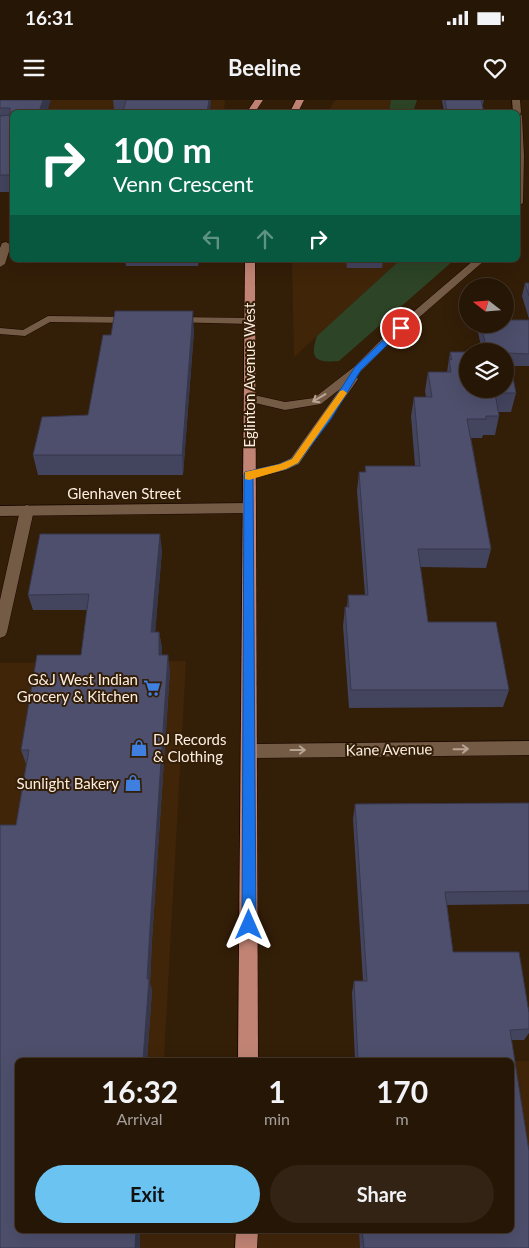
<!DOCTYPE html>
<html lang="en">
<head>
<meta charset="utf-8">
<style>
	:root { --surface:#261606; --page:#322314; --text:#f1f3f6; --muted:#a49f9b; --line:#423528; --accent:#6bc3f2 }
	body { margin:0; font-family:Lato,sans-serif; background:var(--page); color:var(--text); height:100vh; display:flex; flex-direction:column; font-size:19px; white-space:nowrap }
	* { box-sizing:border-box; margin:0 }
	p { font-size:16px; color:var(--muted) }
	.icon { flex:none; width:28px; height:28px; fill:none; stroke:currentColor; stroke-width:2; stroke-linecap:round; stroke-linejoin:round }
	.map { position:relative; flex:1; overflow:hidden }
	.panel { position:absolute; left:15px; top:958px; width:499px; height:175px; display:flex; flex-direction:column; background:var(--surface); border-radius:8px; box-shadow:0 5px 20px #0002,0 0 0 1px var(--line) }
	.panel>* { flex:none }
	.banner { position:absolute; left:10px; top:10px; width:510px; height:152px; border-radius:8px; box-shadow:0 5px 20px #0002,0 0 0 1px var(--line); background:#0b6e4f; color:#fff; overflow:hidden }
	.needle { width:32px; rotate:287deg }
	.tools { position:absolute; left:459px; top:178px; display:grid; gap:10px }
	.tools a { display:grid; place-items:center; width:55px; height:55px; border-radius:50%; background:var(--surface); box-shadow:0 5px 20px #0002,0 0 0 1px var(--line); font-size:25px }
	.pin { position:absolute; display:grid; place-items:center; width:42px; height:42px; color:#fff; margin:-21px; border:2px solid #fff; border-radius:50%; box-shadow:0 1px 5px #0007 }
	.me { position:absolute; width:55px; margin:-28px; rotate:0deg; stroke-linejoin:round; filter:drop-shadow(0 0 4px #0008) }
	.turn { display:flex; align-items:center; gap:18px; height:105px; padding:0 20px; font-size:22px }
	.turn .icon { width:65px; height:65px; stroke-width:2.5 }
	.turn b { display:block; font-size:35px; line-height:42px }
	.lanes { display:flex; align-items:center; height:48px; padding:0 20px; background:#0003; justify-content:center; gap:25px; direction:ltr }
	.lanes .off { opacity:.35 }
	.eta { display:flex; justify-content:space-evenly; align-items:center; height:85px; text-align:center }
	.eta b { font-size:30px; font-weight:700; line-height:35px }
	.action { display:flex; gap:10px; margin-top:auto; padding:10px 20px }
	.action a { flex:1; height:58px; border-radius:30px; background:var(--accent); color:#111; font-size:20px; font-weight:700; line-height:58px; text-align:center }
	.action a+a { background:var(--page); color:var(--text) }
	.status { display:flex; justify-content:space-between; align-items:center; height:35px; padding:0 25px; background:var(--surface); direction:ltr }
	.status svg { height:14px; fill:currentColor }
	header { display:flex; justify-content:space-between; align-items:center; height:65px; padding:0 20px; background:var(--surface); font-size:22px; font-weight:700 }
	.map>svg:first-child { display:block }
</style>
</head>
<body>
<div class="status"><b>16:31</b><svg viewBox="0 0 49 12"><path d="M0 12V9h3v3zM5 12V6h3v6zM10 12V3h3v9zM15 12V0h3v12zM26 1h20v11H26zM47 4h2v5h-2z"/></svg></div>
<header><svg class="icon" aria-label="menu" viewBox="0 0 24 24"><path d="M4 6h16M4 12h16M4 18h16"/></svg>Beeline<svg class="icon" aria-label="heart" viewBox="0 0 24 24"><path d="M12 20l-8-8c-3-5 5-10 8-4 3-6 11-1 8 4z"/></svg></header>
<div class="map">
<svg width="529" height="1148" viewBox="0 0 529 1148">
	<rect width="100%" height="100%" fill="#331e08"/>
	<g fill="#402509">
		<path d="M0,0H225L224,11L0,10Z"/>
		<path d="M335,0H391L389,12H328Z"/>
		<path d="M292,160H400L294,257Z"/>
		<path d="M186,561L164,957L256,960H18V1130H511V961H529V1148H0V563Z"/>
	</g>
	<g fill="#2d4426">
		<path d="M391,0H417L413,12H389Z"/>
		<path d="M400,160H454L339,261C316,263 309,259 317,236Z"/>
	</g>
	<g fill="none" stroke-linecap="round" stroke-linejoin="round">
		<g stroke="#1a0700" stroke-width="1">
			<g id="lane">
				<path d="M6,142L11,145L5,164L0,167V148L2,143Z"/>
				<path d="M48,216L133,217L138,220L133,223L50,222L25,236L0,234V228L23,230Z"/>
				<path d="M174,217L250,218L255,221L250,224L170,222L169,220L170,218Z"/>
				<path d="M27,405L32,407L34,410L7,532L5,536L0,538V500L20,410L22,407Z"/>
			</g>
		</g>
		<g stroke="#1a0700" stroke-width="1">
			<g id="street">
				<path d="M512,0H520L521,12L520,14L522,16L524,56L523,103L518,106V12H513Z"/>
				<path d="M474,160H485L392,241L356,276L358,279L299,364L286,370L249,379L245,378L243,375L245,372L278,364L291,358L340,289L321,304L285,310L246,301L244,298L246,295L250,294L285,302L314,298L354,267L384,237Z"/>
				<path d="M249,403L254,405L256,408L254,411L249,413L0,416V406Z"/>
				<path d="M529,641V655L250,658L244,656L242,651L244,646L250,644Z"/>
			</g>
		</g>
		<g stroke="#1a0700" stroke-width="1">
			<g id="primary">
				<path d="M255,0H263L255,12H247Z"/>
				<path d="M296,0H304L298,12H290Z"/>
				<path d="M245,160H255L258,960H238Z"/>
				<path d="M236,1130H258L257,1148H235Z"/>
			</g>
		</g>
		<use href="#lane" fill="#745b45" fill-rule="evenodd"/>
		<use href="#street" fill="#745b45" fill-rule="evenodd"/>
		<use href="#primary" fill="#c18474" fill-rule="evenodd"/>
	</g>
	<g fill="#43445d">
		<path d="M0,0H51L12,12V92H0Z"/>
		<path d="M113,0H211L124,9H114Z"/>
		<path d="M442,0H484L482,7L484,12H444Z"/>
		<path d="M125,160H199L198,166H126Z"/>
		<path d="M346,160H383L382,168H347Z"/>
		<path d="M525,183H529V219L522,196Z"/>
		<path d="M529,220V266H510L516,293L511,312H499V316L495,335H483L482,338H471L491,449L486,468L420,467L428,522L509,590L503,607L349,608L343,526L345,507H347L348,495H365L357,391L359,372H365V366H415L411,316L414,297H426L425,291L428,272H447L450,252L468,289L505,251H482L478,232L480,224H505Z"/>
		<path d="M194,231L183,375H38L33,355L88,315Z"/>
		<path d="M162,450L155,532H159L162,548L161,555L170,570L152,840L150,883L152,890L147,960H18L140,1130V1148H0L16,725L26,664L21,650L81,555L87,510H33L28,495Z"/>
		<path d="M529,703V804L447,805L453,852L529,913V933L524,940H511L529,1148H360L359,1130H511V960H355L352,893L354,881H363L353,719L355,704Z"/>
	</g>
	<g fill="#37374c">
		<path d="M43,0H51L47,12H39Z"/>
		<path d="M209,0H211L210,12H207Z"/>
		<path d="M193,211L194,231L183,375L182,355Z"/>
		<path d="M160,434L162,450L154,548L151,532Z"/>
		<path d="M159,532L162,548L161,570L159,555Z"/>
		<path d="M168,555L170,570L152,840L150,883L152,890L147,960H143L150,828Z"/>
		<path d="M136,1130H140V1148H135Z"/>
	</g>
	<g fill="#4e4f6c" stroke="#37374c">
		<path d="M0,0H43L39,12H12V75H0V16L10,15V8H0Z"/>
		<path d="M126,0H209L207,12H123Z"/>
		<path d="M445,0H483V1H481L484,12H447Z"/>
		<path d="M525,183H529V196Z"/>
		<path d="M115,211H193L182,355H33L42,317L88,315L103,235H111Z"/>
		<path d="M505,220H529V254L508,253H505V251H487L481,224H505Z"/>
		<path d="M450,252H468V289H505V253H508L516,293H495L499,316H486V319H467L491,449H418L428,522H496L509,590H351L345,507H349L348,495H368L359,372H366L365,366H420L414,297H432L428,272H451L449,259L452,260Z"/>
		<path d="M40,434H160L151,532H159V555H168L150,828L147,879H149L143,960H18V1130H136L135,1148H0V725H16L29,650H21L37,555H81L89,494L28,495Z"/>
		<path d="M529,703V791L445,792L453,852H519L529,913V929L510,930L529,1051V1148H364L362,1130H511V960H358L354,881H367L355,704Z"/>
	</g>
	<defs><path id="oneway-shaft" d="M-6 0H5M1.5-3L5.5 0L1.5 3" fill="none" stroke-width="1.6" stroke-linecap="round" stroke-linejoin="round" transform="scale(1.25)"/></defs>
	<g stroke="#b8a493">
		<use href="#oneway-shaft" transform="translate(319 298) rotate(149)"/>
		<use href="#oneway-shaft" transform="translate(461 649) rotate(-1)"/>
		<use href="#oneway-shaft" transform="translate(298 650)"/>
	</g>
	<path fill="#1a73e8" stroke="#114b97" d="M398,226L405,228L361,270L331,319L298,363L286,369L253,377L256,825L254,829L249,831L244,829L242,825L244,375L245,372L280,364L292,359L324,315L355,267Z"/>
	<path fill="#f59e0b" d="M343,290L347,293L298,363L286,369L249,380L245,379V372L280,364L292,359L340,291Z"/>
	<defs>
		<g id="supermarket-bare" transform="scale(1.35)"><path d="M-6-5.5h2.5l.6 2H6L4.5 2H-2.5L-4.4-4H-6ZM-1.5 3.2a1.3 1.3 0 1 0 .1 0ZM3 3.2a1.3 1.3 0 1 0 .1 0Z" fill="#3f7fe0" stroke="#331e08" stroke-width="2.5" paint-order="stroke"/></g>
		<g id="shop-bare" transform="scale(1.35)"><path d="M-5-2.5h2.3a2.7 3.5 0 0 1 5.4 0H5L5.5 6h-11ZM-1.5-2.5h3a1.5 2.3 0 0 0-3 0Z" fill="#3f7fe0" stroke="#331e08" stroke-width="2.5" paint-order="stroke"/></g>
	</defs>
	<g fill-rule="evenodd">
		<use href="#supermarket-bare" x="152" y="588"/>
		<use href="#shop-bare" x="139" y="648"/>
		<use href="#shop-bare" x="133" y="683"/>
	</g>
	<g text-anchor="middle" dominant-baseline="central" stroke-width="4" stroke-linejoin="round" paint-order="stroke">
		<g font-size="15" fill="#fdeee1" stroke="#331e08">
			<text transform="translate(249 275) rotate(-90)">Eglinton Avenue West</text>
			<text x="124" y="393">Glenhaven Street</text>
			<text transform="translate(389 649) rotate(-1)">Kane Avenue</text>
		</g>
		<g font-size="15" fill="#fdeee1" stroke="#331e08" text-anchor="end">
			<text x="138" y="579">G&amp;J West Indian<tspan x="138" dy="17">Grocery &amp; Kitchen</tspan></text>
			<text x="153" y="639" text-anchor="start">DJ Records<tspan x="153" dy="17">&amp; Clothing</tspan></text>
			<text x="119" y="683">Sunlight Bakery</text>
		</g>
	</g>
</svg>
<div class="tools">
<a><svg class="needle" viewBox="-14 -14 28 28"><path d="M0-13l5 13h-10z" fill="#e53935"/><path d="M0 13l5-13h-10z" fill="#a49f9b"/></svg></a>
<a><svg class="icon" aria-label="layers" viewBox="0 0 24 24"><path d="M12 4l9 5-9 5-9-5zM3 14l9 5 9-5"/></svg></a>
</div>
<div class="pin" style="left:401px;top:228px;background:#d93025"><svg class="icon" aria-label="arrive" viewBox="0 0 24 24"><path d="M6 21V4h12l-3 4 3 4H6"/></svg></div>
<svg class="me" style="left:249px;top:825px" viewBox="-20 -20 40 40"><path d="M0-17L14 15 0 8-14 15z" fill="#1a73e8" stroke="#fff" stroke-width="4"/></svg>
<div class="banner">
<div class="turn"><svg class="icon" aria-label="right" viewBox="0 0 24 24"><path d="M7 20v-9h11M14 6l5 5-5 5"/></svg><div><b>100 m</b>Venn Crescent</div></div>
<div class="lanes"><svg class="icon off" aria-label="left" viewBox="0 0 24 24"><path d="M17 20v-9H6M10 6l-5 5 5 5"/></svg><svg class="icon off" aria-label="ahead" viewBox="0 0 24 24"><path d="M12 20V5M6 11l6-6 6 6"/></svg><svg class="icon" aria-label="right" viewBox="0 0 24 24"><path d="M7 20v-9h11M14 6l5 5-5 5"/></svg></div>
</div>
<section class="panel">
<div class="eta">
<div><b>16:32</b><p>Arrival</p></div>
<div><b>1</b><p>min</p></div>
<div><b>170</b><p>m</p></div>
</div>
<div class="action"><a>Exit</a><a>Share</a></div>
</section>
</div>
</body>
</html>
